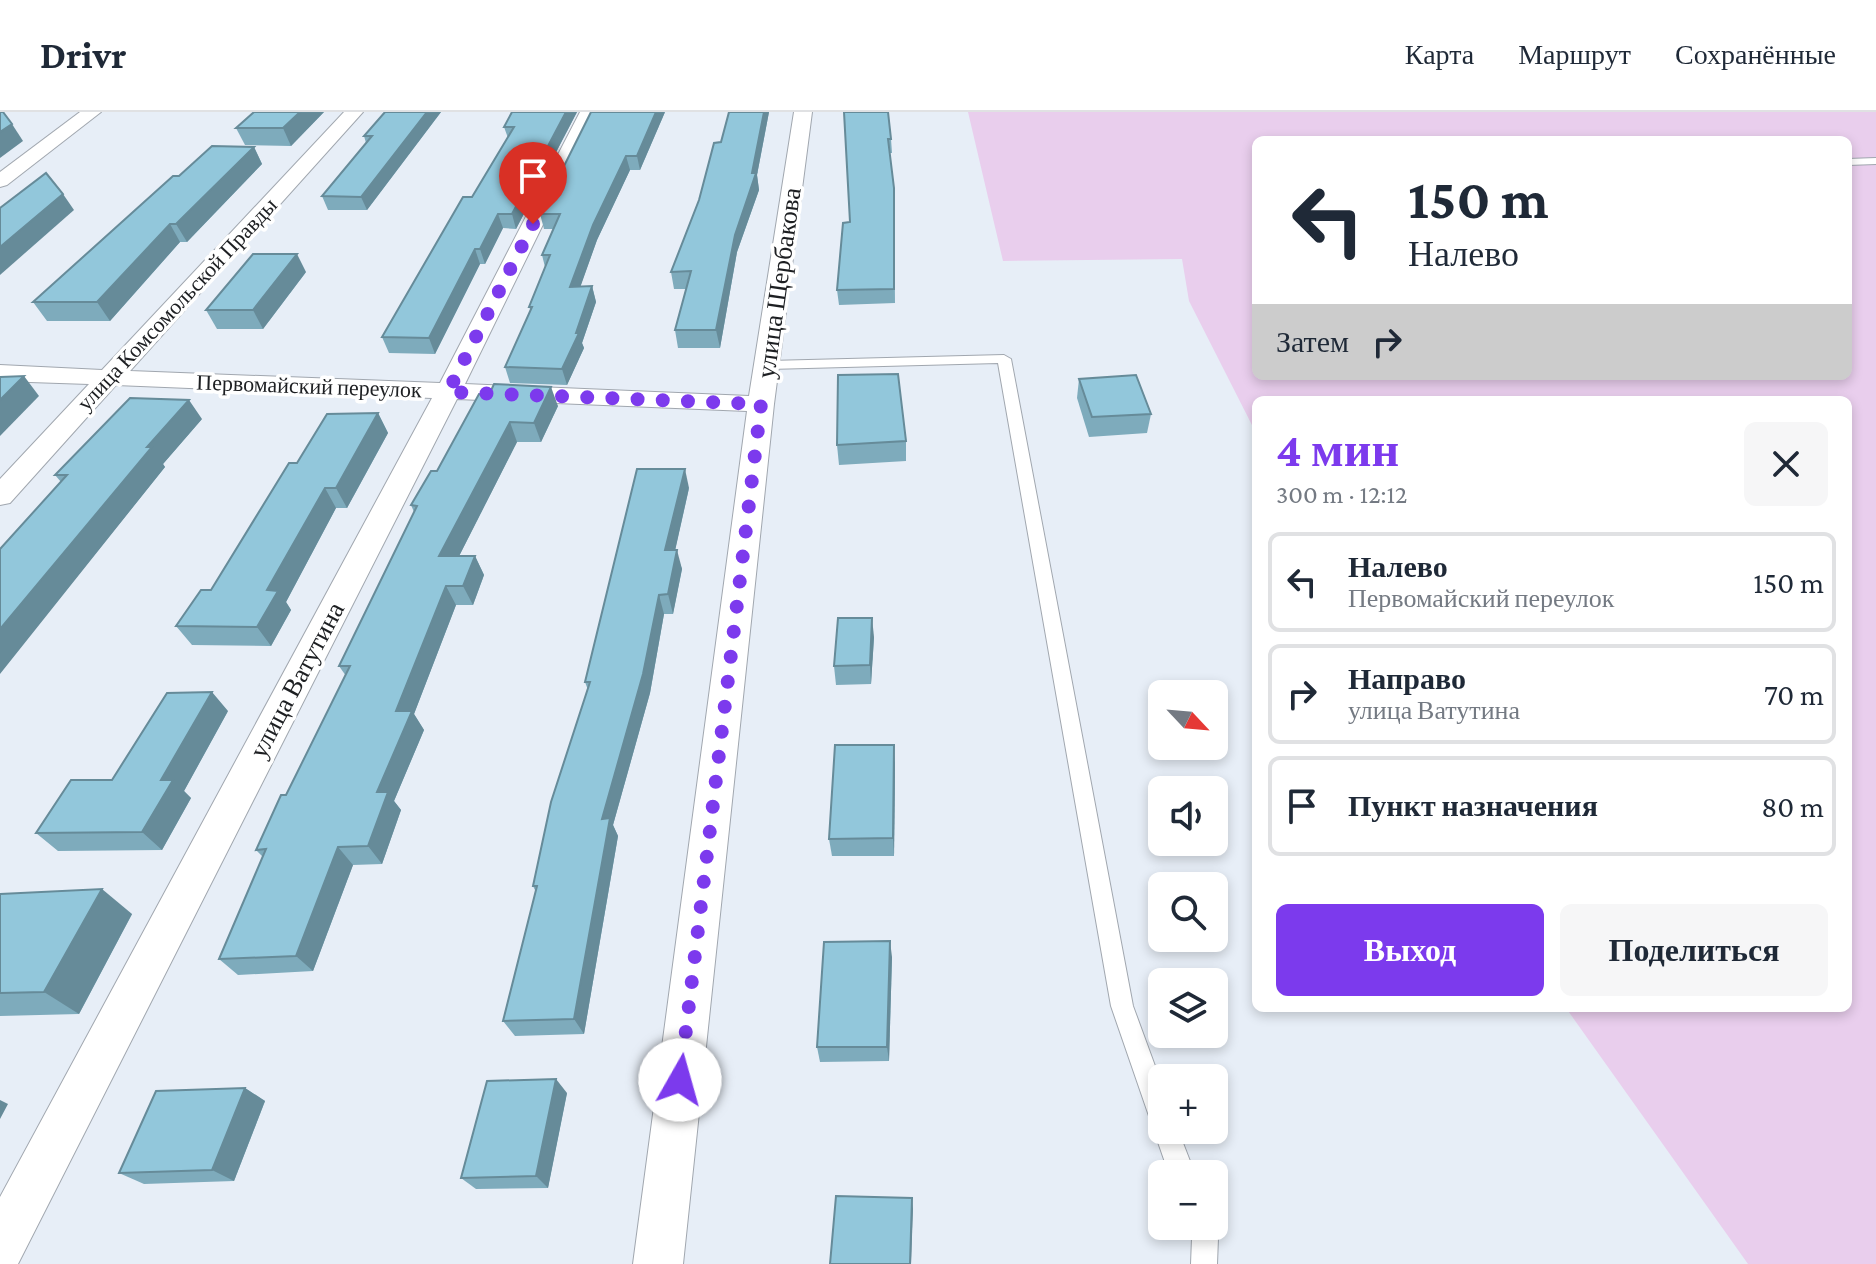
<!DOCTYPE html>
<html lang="ru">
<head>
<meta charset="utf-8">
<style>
	:root { --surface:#fff; --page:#f6f6f7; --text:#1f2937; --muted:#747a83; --line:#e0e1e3; --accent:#7c3aed }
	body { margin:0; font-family:"Crimson Pro",serif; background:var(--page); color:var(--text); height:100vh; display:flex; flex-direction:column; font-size:30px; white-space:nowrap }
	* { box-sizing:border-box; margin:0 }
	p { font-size:26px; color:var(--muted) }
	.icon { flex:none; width:44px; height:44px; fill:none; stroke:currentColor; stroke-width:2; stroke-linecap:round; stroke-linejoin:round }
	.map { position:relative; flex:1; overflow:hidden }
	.side { position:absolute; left:1252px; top:284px; width:600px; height:616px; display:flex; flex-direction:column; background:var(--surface); border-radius:12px; box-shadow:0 4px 12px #0003 }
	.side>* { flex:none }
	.top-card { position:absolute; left:1252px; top:24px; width:600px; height:244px; border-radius:12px; box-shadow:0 4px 12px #0003; background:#fff; color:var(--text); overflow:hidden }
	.needle { width:52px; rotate:116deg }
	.controls { position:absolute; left:1148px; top:568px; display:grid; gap:16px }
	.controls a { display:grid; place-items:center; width:80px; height:80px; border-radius:12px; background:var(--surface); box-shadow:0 4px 12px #0003; font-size:40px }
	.pin { position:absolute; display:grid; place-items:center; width:68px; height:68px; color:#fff; margin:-82px -34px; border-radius:50% 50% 50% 0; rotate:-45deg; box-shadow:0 0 8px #0007 }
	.pin .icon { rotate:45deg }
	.me { position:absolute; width:88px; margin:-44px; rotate:7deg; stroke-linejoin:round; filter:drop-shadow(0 0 6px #0008) }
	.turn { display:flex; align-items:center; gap:28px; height:168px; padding:0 24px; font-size:36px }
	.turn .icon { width:104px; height:104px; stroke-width:2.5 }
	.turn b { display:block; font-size:56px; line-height:68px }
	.then { display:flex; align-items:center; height:76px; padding:0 24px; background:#0003; gap:16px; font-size:30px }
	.round { display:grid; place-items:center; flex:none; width:84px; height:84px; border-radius:12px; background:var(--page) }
	.headline { display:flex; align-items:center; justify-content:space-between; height:136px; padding:0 24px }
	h1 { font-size:48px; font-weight:700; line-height:60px; color:var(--accent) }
	.button { display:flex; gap:16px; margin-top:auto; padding:16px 24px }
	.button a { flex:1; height:92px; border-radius:12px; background:var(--accent); color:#fff; font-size:32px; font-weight:700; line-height:92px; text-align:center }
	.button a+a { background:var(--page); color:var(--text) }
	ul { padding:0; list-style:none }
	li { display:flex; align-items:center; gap:24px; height:100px; margin:0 16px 12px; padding:0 8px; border:4px solid var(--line); border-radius:12px }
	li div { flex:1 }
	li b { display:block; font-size:30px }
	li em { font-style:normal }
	header { display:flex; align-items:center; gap:48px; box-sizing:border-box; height:112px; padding:0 40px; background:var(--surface); border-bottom:2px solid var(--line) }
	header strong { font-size:38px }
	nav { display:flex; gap:44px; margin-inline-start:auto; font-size:28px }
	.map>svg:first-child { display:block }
</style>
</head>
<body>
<header>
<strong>Drivr</strong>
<nav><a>Карта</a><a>Маршрут</a><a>Сохранённые</a></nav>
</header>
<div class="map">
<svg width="1876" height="1152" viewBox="0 0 1876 1152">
	<rect width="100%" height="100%" fill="#e7eef7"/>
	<path fill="#e9ceed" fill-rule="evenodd" d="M968,0H1876V1152H1748L1566,896H1848V288H1256V321L1189,189L1182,147L1003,149ZM1256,28H1848V264H1256Z"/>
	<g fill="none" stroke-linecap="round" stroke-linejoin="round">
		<g stroke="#a1a7af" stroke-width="2">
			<g id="service">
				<path d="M1876,46V52L1848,53V47Z"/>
				<path d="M1004,243L1011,247L1133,894L1162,973V1018H1178L1195,1062H1169L1111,894L998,251L769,257L762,253L769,249Z"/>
				<path d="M1188,1114H1214L1218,1126L1217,1152H1191L1192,1126Z"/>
			</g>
		</g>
		<g stroke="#a1a7af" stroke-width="2">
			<g id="minor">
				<path d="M80,0H101L7,73L0,75V60Z"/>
				<path d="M344,0H363L130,259L440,271L580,0H598L465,272L749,284L794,0H812L774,292L683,1152H633L747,299L457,287L18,1152H0V1085L432,286L116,273L10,391L0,393V367L89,272L0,269V253L102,258Z"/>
			</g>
		</g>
		<use href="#service" fill="#fff" fill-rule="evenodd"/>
		<use href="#minor" fill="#fff" fill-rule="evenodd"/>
	</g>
	<g fill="#7eabbc">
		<path d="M254,0H324L291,34L245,33L236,16Z"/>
		<path d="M385,0H441L367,98H328L322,84L366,31L364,24Z"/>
		<path d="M577,0L516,117L503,116L485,152H480L435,242L389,241L382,225L472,85L508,26L504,15Z"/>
		<path d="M665,0L640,58H630L597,128L580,175L592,174L596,190L582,231L584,236L567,273L510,271L505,255L531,199L529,195L545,155L542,143L553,117H544L540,102Z"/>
		<path d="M729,0H769L757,63L759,78L737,140L720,236H678L675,218L686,177H674L671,160L721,30Z"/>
		<path d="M844,0L891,27L892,41H889L894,76L895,191L839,193L837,178L850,110Z"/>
		<path d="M254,35L262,52L187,130H180L110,209H47L33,190L179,64Z"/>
		<path d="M306,160L263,217H217L206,198Z"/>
		<path d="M1079,267L1151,302L1147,321L1089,325L1077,286Z"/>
		<path d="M479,282L558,294L541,330H517L459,444H475L484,463L473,493H456L414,602L424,618L394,689L401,698L382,752L353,753L313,859L238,863L219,847L263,745L256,738L286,683L346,564L339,554L414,400L411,393L437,359Z"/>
		<path d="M378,301L388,321L347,396H336L286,490L291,498L271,534L192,533L176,514L211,478L297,351Z"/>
		<path d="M202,307L163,352L165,355L13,544L61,370L55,363Z"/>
		<path d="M906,329V349L839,353L837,333Z"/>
		<path d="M689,376L675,438L682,457L673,502H664L650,581L613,713L618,724L584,922L515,924L503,909L536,780L533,774L588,578L585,570Z"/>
		<path d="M874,525L871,572L836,573L834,554Z"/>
		<path d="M228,599L184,679L191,686L162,738L58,739L36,721L112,668Z"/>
		<path d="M895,651L894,744H832L829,727Z"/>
		<path d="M0,782L132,802L79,902L0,904Z"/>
		<path d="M892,845L889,949L820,950L817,935Z"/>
		<path d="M245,976L265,989L234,1069L144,1072L119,1061Z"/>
		<path d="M567,981L548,1076L476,1077L461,1066Z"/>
	</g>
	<g fill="#668b99">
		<path d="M300,0H324L291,34L283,16Z"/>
		<path d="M427,0H441L367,98L361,85Z"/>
		<path d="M566,0H577L516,117L512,102Z"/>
		<path d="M656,0H665L640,58L637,44Z"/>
		<path d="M764,0H769L757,63L759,78L737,140L720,236L716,218L735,123L752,61Z"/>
		<path d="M12,12L23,29L0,46V20Z"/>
		<path d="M254,35L262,52L187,130L176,112Z"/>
		<path d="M626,44L630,58L597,128L575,190L570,175L593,113Z"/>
		<path d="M63,82L74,98L0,163V135Z"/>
		<path d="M498,102L503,116L485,152L480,137Z"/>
		<path d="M170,112L180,130L110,209L97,190Z"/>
		<path d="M475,137L480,152L435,242L429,226Z"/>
		<path d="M297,142L306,160L263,217L253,198Z"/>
		<path d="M592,174L596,190L582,231L584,236L567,273L562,257Z"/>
		<path d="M24,264L39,284L0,324V288Z"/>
		<path d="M551,275L558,294L541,330L534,311Z"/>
		<path d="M189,288L202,307L163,352L165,355L0,562V517L147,335Z"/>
		<path d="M378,301L388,321L347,396L336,376Z"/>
		<path d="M510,310L517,330L449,464L439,444Z"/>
		<path d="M685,357L689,376L671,457L665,438Z"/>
		<path d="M325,376L336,396L286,490L291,498L271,534L257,515L267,478Z"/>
		<path d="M677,438L682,457L673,502L668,482Z"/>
		<path d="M475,444L484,463L473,493L463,474Z"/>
		<path d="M446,474L456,493L414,602L424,618L394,689L401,698L382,752L368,734L377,680L396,599Z"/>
		<path d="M659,483L664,502L650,581L613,713L618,724L584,922L574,907L602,707Z"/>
		<path d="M872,506L874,525L871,572L870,553Z"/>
		<path d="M212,580L228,599L184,679L191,686L162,738L142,720L161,668Z"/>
		<path d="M894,633L895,651L894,744L893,726Z"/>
		<path d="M338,735L353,753L313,859L296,844Z"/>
		<path d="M102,777L132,802L79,902L44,880Z"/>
		<path d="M890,829L892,845L889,949L887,935Z"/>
		<path d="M556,967L567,981L548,1076L536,1064Z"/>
		<path d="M245,976L265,989L234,1069L212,1058Z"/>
		<path d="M0,988L8,992L0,1007Z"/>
		<path d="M912,1086L913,1097L911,1152H910Z"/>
	</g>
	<g fill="#92c7db" stroke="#668b99" stroke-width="2">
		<path d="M0,0H3L12,12L0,20Z"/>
		<path d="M254,0H300L283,16H236Z"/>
		<path d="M385,0H427L361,85L322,84L372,24H364Z"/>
		<path d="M512,0H566L512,102H498L480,137H475L429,226L382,225L463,85H472L514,15H504Z"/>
		<path d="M591,0H656L637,44H626L593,113L570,175L592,174L576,221H579L562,257L505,255L532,195H529L550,143H542L560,102H540Z"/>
		<path d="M729,0H764L752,61H756L735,123L716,218H675L691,159L671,160L699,88L714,31L721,30Z"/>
		<path d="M844,0H888L891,27H888L894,76V177L837,178L843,111L850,110Z"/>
		<path d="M212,34L254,35L176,112H170L97,190H33L173,64H179Z"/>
		<path d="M46,61L63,82L0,135V96Z"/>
		<path d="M253,142H297L253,198H206Z"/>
		<path d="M898,262L906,329L837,333L838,263Z"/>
		<path d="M1136,263L1151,302L1092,305L1079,267Z"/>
		<path d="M24,264L0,288V265Z"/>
		<path d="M494,272L551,275L534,311L510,310L439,444H475L463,474H446L396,599H412L377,680H388L368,734L338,735L296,844L219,847L266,737L256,738L281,683H286L350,554H339L417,394L411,393L431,359H437L479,282L489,283Z"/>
		<path d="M130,286L189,288L147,335H152L0,517V437L67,363H55Z"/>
		<path d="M378,301L336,376H325L267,478L278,479L257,515L176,514L201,478H211L289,351H297L327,302Z"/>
		<path d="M637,357H685L665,438H677L668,482L659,483L643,562L602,707L610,706L574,907L503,909L537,774H533L551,690L590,570H585Z"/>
		<path d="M838,506H872L870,553L834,554Z"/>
		<path d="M212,580L161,668H173L142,720L36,721L71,668H112L167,581Z"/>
		<path d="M835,633H894L893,726L829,727Z"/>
		<path d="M102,777L44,880L0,881V782Z"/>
		<path d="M890,829L887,935H817L824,830Z"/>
		<path d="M556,967L536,1064L461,1066L487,969Z"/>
		<path d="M245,976L212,1058L119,1061L156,979Z"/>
		<path d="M836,1084L912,1086L910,1152H830Z"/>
	</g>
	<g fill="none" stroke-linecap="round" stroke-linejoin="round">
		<path stroke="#7c3aed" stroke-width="14" stroke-dasharray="0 25.2" d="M533,112L448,280L761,292L680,968"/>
	</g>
	<g text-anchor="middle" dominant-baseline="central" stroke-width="7" stroke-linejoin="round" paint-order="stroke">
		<g font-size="22" fill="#1d1f22" stroke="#fff">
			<text transform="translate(177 192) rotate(-47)">улица Комсомольской Правды</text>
			<text transform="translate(309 274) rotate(2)">Первомайский переулок</text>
		</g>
		<g font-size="26" fill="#1d1f22" stroke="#fff">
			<text transform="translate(779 171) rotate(-82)">улица Щербакова</text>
			<text transform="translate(297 568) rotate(-62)">улица Ватутина</text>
		</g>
	</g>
</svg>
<div class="controls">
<a><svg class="needle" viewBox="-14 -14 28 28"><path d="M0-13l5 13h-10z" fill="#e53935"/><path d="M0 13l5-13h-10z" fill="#747a83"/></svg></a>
<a><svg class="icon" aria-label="sound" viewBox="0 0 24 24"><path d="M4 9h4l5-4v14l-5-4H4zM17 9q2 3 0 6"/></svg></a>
<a><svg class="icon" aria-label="search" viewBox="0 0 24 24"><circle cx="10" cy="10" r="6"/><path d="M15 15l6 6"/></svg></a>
<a><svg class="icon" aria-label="layers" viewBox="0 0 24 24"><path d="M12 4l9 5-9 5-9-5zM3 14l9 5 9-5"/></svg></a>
<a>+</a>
<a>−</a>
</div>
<div class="pin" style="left:533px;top:112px;background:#d93025"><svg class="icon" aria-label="arrive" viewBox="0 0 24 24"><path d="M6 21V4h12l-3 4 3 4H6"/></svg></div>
<svg class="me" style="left:680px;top:968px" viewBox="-20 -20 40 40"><circle r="19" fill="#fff"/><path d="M0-13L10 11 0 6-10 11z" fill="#7c3aed"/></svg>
<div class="top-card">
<div class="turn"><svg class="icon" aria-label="left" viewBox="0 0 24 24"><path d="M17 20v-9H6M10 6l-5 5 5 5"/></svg><div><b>150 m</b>Налево</div></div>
<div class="then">Затем<svg class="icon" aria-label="right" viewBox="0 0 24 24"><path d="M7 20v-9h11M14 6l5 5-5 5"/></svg></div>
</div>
<section class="side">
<div class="headline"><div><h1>4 мин</h1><p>300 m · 12:12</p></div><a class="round"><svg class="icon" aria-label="close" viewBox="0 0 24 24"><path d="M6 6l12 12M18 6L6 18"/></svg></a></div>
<ul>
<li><svg class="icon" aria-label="left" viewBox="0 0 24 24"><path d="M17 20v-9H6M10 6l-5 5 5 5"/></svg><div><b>Налево</b><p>Первомайский переулок</p></div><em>150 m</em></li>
<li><svg class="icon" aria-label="right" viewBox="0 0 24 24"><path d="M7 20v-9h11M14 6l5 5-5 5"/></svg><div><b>Направо</b><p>улица Ватутина</p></div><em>70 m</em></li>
<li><svg class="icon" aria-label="arrive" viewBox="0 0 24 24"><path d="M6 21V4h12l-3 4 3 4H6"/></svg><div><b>Пункт назначения</b></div><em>80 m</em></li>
</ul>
<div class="button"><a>Выход</a><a>Поделиться</a></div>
</section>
</div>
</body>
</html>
